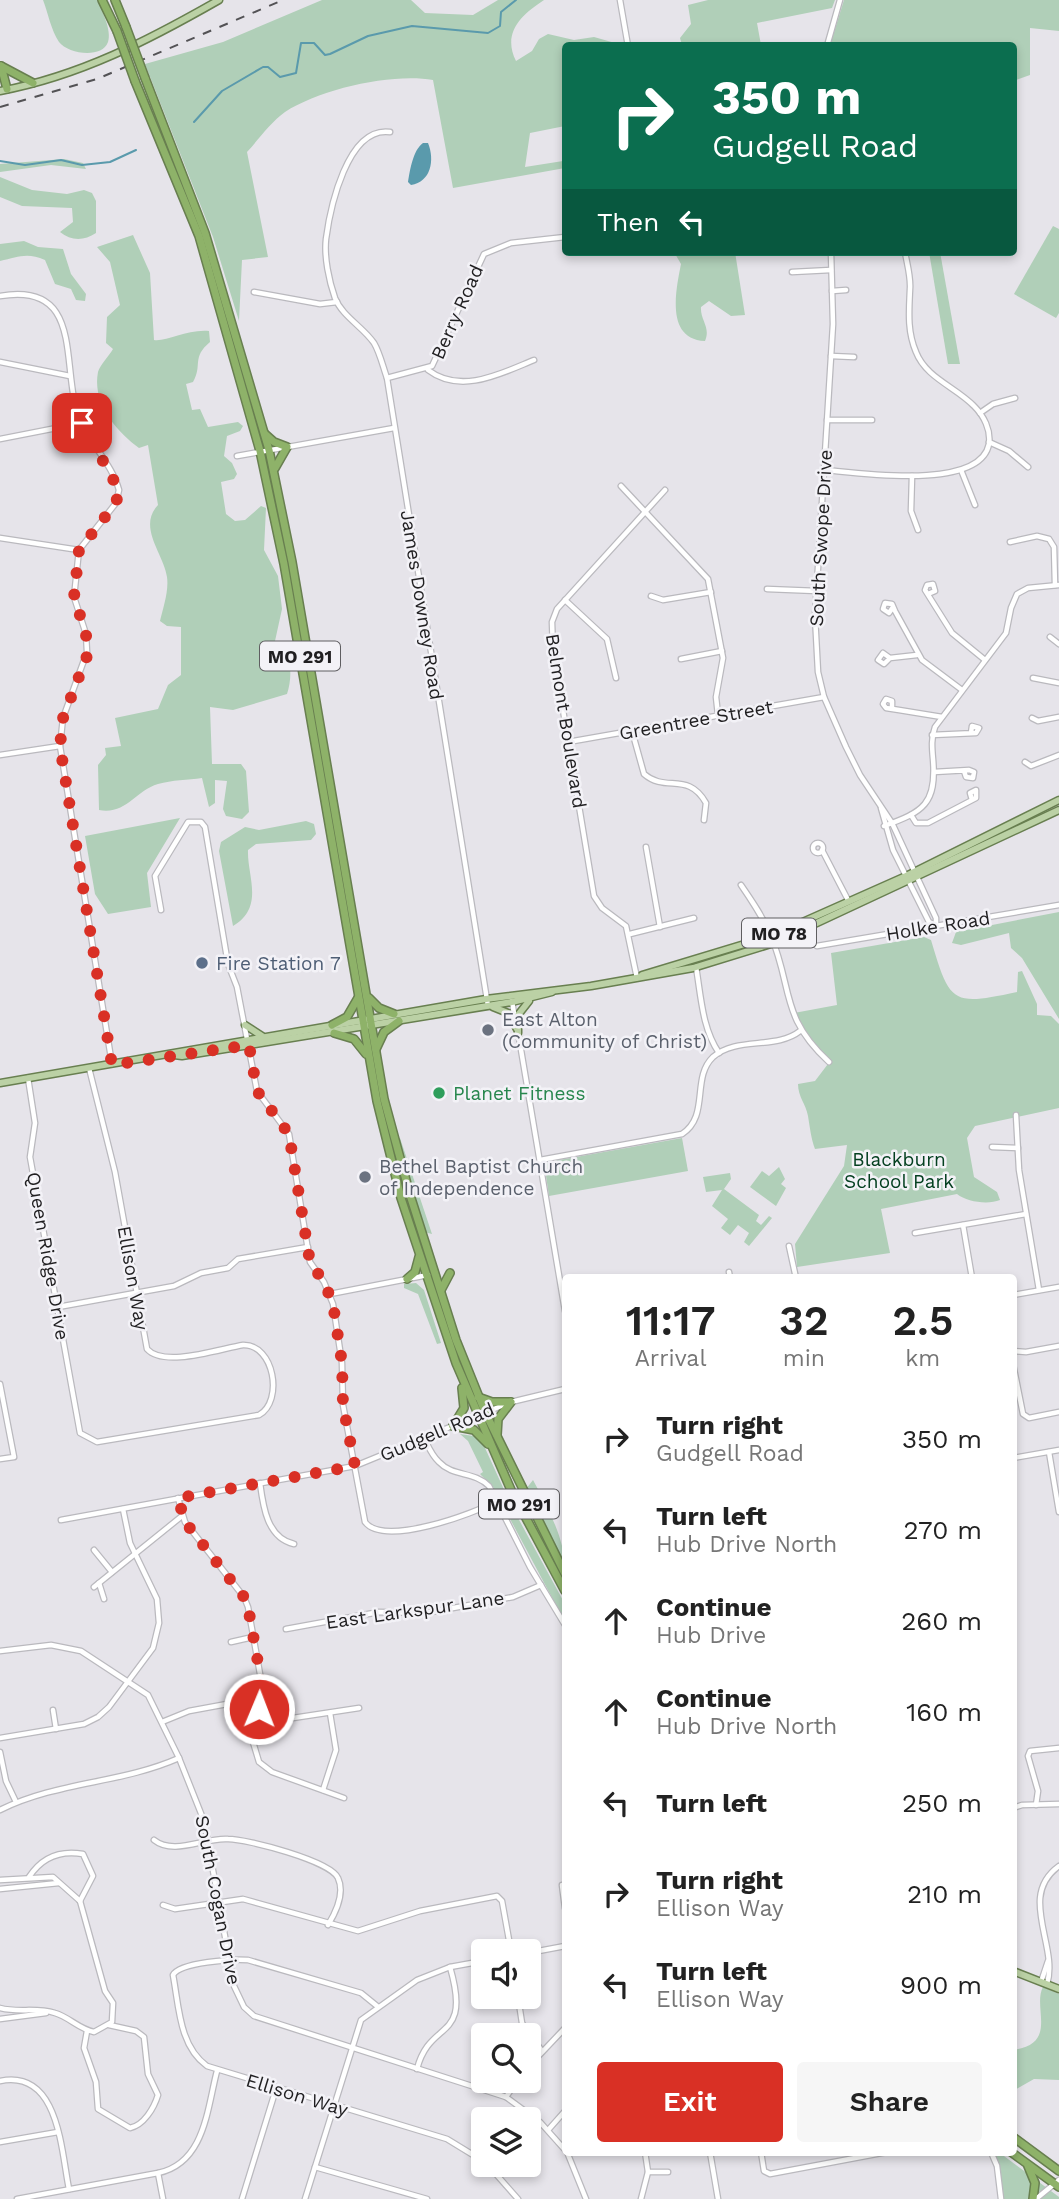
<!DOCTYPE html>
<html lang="en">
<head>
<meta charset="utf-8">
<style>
	:root { --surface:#fff; --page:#f6f6f6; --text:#222; --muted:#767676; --accent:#d93025 }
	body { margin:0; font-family:"Work Sans",sans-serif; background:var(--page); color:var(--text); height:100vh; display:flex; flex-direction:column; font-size:26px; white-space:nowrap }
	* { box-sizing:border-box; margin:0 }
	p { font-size:23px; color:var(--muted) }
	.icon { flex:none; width:38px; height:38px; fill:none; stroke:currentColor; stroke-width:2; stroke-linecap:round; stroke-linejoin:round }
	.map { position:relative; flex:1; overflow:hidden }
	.side { position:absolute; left:562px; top:1274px; width:455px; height:882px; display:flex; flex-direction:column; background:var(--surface); border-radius:7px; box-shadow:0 4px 10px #0003 }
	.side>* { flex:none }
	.banner { position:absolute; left:562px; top:42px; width:455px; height:214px; border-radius:7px; box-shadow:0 4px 10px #0003; background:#0b6e4f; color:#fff; overflow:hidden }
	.tools { position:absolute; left:471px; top:1939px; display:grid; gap:14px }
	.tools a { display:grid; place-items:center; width:70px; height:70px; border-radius:7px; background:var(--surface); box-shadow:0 4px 10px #0003; font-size:35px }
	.pin { position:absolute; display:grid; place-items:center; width:60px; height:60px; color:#fff; margin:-30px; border-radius:14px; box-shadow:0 4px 10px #0006 }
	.me { position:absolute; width:77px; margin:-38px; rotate:1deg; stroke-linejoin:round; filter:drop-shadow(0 0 5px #0008) }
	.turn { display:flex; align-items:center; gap:24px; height:147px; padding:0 35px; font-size:32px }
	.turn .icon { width:91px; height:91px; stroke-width:2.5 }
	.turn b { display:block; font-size:49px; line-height:60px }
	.then { display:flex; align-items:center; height:66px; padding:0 35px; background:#0003; gap:14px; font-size:26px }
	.eta { display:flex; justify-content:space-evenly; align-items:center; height:119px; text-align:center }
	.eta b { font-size:42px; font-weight:600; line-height:49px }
	.primary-button { display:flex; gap:14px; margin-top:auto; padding:14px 35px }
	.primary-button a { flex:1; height:80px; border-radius:7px; background:var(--accent); color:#fff; font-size:28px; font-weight:600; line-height:80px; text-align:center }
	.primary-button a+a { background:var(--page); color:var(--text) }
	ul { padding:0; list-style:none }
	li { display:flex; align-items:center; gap:21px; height:91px; padding:0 35px }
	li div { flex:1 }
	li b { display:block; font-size:26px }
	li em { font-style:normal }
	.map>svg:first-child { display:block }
</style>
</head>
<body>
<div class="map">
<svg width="1059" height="2199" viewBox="0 0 1059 2199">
	<rect width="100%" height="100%" fill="#e6e4ea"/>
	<g fill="#b0cfb8">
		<path d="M43,0H97C102,10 112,31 108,42C102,59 68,54 59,42C51,30 48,13 43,0Z"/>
		<path d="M322,0H411L425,13L473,15L498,0H544C521,15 502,33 516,61L532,51L539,39L548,34L574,40L594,37L622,45L565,46V126L530,133L525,167L563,161L565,168L453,188L433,80C391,73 321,89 285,112C271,122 258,140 247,152L268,257L242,260L239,321L213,237L145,64L223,42Z"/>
		<path d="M708,0H835L832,8L757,23L761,45H682L680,38L691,24L688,5Z"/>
		<path d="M844,0H1059V31L1030,28V75L1013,81V46L830,45Z"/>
		<path d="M64,159L83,163L86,169L51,165L0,172V164Z"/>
		<path d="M0,177L32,190L67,194L84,190L92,193L96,201V233C84,241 71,241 60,232L73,222L72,208L22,206L0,197Z"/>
		<path d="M1053,226L1059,229V313L1056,318L1014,294Z"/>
		<path d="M133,235L150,273L154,340C166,342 187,329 209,331L210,342C191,358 203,365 193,382L186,384L192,410L200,409L208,427L238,422L243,426L240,431L227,436L224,456L232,463L237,474L234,479L221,482L226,514L235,521L245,520L261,506L266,508L264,550L278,576L282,609L275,641C292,651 293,676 287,694L233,710L210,707L212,764H241L246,771L249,812L242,819L226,816L223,809L227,781L215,780V803L209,807L202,778C188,780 172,780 158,784C135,791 126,815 99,810L98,765L106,755L105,748L121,746L115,718L158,709L168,685L181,675V627L167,626L160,621C163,608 169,591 167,577C164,554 137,527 158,505L148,445L139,448C116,431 92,403 98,372C100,365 109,356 113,349L106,343L107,317L120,305L110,262L97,247Z"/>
		<path d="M24,241L38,247L63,249L71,274L86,294L85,301L76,300L71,289L55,284L45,260C27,252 18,257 0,261V244Z"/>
		<path d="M674,252H735L745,315L731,316L709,301L701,307C700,320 711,327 705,341C665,339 676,290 681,264Z"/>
		<path d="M929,252H940L960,364H948Z"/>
		<path d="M180,818L147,873L151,907L108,914L95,894L85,836Z"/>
		<path d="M306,821L314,824L316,834L311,840L256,844L248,850C247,876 265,907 233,926L219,851L221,842L245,827L259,830Z"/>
		<path d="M1059,912V1019L1022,958L1011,948L1009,933L961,945L952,943L956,932Z"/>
		<path d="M924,937L931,940C950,1004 952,1006 1017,992L1018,972L1022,971L1037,1004V1015L1051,1016L1059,1024V1108L975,1126L967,1138L974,1177L997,1192L1000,1200C988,1205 967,1202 957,1194L881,1209L890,1253L797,1267L795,1244L844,1166L847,1145L815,1149C811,1138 810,1128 808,1116C806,1104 798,1097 798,1084L815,1081L831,1060L808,1037L794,1013L837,1005L831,953Z"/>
		<path d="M400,1138L432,1234L424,1232L398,1140Z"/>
		<path d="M682,1138L688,1171L549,1196L545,1169L548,1162Z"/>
		<path d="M779,1167L785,1179L781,1184L786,1188L776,1206L750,1187L762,1171L769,1176Z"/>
		<path d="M730,1173L731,1179L724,1189L759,1215L756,1221L761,1225L769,1216L772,1218L749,1246L744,1242L749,1233L738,1225L730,1235L721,1228L728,1219L712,1206L722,1190L706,1192L703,1177Z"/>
		<path d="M416,1283L424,1290L441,1343L437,1344L418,1294L404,1288V1284Z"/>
		<path d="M460,1434L480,1437L512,1507L565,1604V1622L493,1487L480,1474L483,1472L468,1441Z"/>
		<path d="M533,1480C547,1506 565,1539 565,1568L526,1489Z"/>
		<path d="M1043,1987L1059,1994V2080L1034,2079L1013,2091V2050C1059,2044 1032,2007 1043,1987Z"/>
		<path d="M1000,2153L1059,2197V2199H1001L992,2154Z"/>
	</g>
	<path fill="#5a9aac" d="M423,143H428C435,160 431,182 411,185L408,182C410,170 413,150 423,143Z"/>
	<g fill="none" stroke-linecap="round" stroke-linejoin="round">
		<g stroke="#5a9aac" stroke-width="2">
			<path d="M194,122L222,91L263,67H268L280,77L296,73L301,43H314L325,55L330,54L368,36L412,26L488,33L500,26L501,12L516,0"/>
			<path d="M0,161L25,165L61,160L82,165L110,162L136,150"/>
		</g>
		<g stroke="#bab9be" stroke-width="7">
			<g id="minor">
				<path d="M620,0L628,46"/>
				<path d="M827,46L840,0"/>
				<path d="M390,132C347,126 330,209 326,239C324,257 329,281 335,298C342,316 363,327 374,343C380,353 383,367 387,378L488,1006"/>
				<path d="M831,252L833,324L815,616L818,672L824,697L846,747L860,775L892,823L936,918V926"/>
				<path d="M792,272L831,270"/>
				<path d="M832,291L846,290"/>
				<path d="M254,292L320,304L337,302"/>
				<path d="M0,296C87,281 59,370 80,419C90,444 112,464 119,490L116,503L79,550L74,597L86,634L87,652L63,718L60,746L112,1064"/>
				<path d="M831,356L854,357"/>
				<path d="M0,362L70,376"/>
				<path d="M428,370C461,395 502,373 534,360"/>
				<path d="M387,378L432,366L484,254L511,243L565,237"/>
				<path d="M980,413L993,404L1015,398"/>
				<path d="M827,420H872"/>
				<path d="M0,439L82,423"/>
				<path d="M989,442L1009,451L1028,467"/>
				<path d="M237,456L394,428"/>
				<path d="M825,470C859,473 980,491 989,444C991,430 984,416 974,406C956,387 926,378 916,352C907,331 909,311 910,289C911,277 907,264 905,252"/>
				<path d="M961,470L975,505"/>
				<path d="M912,476L911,511L918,530"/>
				<path d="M621,486L708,579L723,658L716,697L718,715"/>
				<path d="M0,538L79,550"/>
				<path d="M1010,542L1037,536L1049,539L1054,547L1055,585"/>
				<path d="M767,589L817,591"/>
				<path d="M928,594L935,591L933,584L927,585L925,590L952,633L985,660"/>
				<path d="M651,596L663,600L711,592"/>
				<path d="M565,600L607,639L616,678"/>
				<path d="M893,607L889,613L883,609L885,603L892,604L895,611L922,660L962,690"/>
				<path d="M1050,637L1059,644"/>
				<path d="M890,658L884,664L878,660L883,653L890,658L917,655"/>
				<path d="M681,659L722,651"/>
				<path d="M1033,678L1059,683"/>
				<path d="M892,709V701L886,699L883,704L886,708L899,710L942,717"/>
				<path d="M1032,718L1038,721L1059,717"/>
				<path d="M632,731L644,774C666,793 688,771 706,803L704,820"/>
				<path d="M932,735L976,733L979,728L972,726L971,733"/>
				<path d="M568,742L824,697"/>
				<path d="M0,755L60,746"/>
				<path d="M1025,762L1031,766L1059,755"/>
				<path d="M934,772L969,770L974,772L973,778L966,777L964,771"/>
				<path d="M881,808L893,850L929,922L935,925"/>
				<path d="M911,815L916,823H928L976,798V790L970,793L972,800"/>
				<path d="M884,826C923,812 937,804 933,759C932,748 931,738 935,727L1006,633L1011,608L1017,594L1028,588L1059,585"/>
				<circle cx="818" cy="848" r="5"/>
				<path d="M646,847L660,927"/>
				<path d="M822,850L848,900"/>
				<path d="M741,885C752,901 763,917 771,936C793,989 780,1017 829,1062"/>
				<path d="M161,910L155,876L188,822H201L205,827L228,964L237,987L257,1091L289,1134L310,1262L324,1282L333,1304L342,1363L343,1405L365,1522C384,1547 473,1514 497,1501"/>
				<path d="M630,934L694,918"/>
				<path d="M817,946L1059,905"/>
				<path d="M696,967C701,996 702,1028 719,1053"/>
				<path d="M637,978L626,926L602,908L594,896L553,650L552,622L557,609L665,490"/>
				<path d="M512,1001L515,1020"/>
				<path d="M518,1032L565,1311"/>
				<path d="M28,1078L35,1123L30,1157L80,1433L97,1442L259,1415C284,1401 274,1344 243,1345C219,1349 164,1368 147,1349L115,1172L89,1068"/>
				<path d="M1016,1115L1019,1170L1039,1290"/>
				<path d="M992,1147L1018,1148"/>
				<path d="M540,1160L682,1134C710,1116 691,1078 713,1057C737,1036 776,1050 800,1031"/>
				<path d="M963,1225L972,1278"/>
				<path d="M915,1233L1026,1214"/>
				<path d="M789,1246L796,1278"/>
				<path d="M729,1272L730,1278"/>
				<path d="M330,1294L428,1275"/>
				<path d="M1013,1295L1059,1287"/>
				<path d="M58,1307L174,1286L201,1273L228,1268L238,1259L308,1247"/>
				<path d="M1013,1351L1026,1352L1059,1346"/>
				<path d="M1013,1364L1023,1414L1029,1418L1059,1412"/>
				<path d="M0,1384L14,1457L0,1459"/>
				<path d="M424,1438C428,1446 432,1456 439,1462C453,1477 474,1471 489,1486L530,1567L565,1625"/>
				<path d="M1049,1452L1059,1512"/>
				<path d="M1013,1458L1059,1450"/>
				<path d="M260,1483C263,1506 267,1538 294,1544"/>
				<path d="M178,1498L185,1522L244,1597L248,1607L262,1685L253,1742L259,1762L272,1772L344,1798"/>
				<path d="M61,1520L355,1466L511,1402L565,1389"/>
				<path d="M94,1550L112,1572"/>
				<path d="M99,1583L104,1599"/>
				<path d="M94,1587L182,1516"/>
				<path d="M286,1629L379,1612L426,1613L513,1597L541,1585"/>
				<path d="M231,1642L253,1637"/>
				<path d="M0,1651L51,1645L81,1651L148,1695L179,1758L204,1821L234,1986L244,2007L254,2016L506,2097L540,2122L565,2150"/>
				<path d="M53,1710L56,1729"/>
				<path d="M162,1722L189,1711L227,1704L246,1705L293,1718L359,1708"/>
				<path d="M0,1738L84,1724L98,1717L109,1707L153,1648L159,1623L157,1599L130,1543L123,1509"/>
				<path d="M0,1752L6,1781L16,1802"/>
				<path d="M323,1790L336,1750L330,1713"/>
				<path d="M1036,1805L1038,1791L1028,1756L1030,1751L1059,1748"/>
				<path d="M1013,1808L1022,1805L1059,1804"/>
				<path d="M0,1810C59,1781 120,1784 179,1758"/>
				<path d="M154,1840C174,1856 205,1837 228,1839C247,1839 331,1861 338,1878C345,1893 336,1912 328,1925"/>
				<path d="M29,1877C42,1857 60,1850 83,1854L93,1876L80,1901"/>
				<path d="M0,1880L53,1877L80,1901"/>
				<path d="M562,1885L565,1908"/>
				<path d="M0,1889L59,1883"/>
				<path d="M163,1905L175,1909L243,1899L358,1931L420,1911L497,1896L502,1901L511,1951"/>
				<path d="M528,1953L565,1946"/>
				<path d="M1041,1982L1048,1961"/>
				<path d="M1047,1984C1059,1946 1017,1896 1059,1866"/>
				<path d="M518,1997L522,2023L542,2051"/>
				<path d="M377,2006L361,1993L248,1960C233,1959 180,1962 173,1975C179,2006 179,2046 207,2066L447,2139L483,2161"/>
				<path d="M0,2008C18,2013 36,2007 55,2013C69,2017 79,2029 94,2032L112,2022L113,2003L105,1991L80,1901"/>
				<path d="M0,2019L46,2013"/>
				<path d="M87,2031L84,2048L96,2082L98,2109L130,2128C144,2125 154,2108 158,2095L148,2074L144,2037L136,2031L109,2025"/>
				<path d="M528,2067L565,2028"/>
				<path d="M417,2069C430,2018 472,2043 450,1967"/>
				<path d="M0,2081C59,2069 61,2150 69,2189"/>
				<path d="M506,2097L517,2081"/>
				<path d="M549,2129L565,2111"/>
				<path d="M0,2142L58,2132"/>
				<path d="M567,2152L586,2199"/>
				<path d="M710,2152L718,2199"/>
				<path d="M761,2152L764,2171L770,2174L887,2152"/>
				<path d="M991,2152L997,2166L1001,2199"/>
				<path d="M488,2165L518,2199"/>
				<path d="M315,2167L427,2199"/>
				<path d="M648,2172H668"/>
				<path d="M158,2173L163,2199"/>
				<path d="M17,2199L158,2173C205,2163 207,2109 217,2071"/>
				<path d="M242,2199L276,2089"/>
				<path d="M305,2199L361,2020L417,1980L450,1967L483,1961"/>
				<path d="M641,2199L648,2172L645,2152"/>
				<path d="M1036,2199L1059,2180"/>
			</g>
		</g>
		<g stroke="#687f50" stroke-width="9">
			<g id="major">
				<path d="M0,91C80,76 149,40 219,0"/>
				<path d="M642,975L771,936L906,876L1059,800"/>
				<path d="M493,1007L508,1013L517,1029"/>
				<path d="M245,1025L262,1036"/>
				<path d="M518,1033V1015L529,1001"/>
				<path d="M174,1055L182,1056L512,1002L552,992"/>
				<path d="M0,1083L486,999L591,986L693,968L774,943L1059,810"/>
				<path d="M1013,1971L1059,1989"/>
			</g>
		</g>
		<g stroke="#687f50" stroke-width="10">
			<g id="highway">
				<path d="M102,0L117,31"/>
				<path d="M115,0L126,27"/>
				<path d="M1,66L7,89"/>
				<path d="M0,70L1,66L33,83"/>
				<path d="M145,78L205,233L269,450L292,562L384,1099L410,1195L456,1340L485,1412L565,1574"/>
				<path d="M135,81L199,236L260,451L284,564L377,1101L401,1198L456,1363L511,1490L565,1591"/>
				<path d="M265,434L274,442L287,447L275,468"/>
				<path d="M369,998L379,1008L394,1014"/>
				<path d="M332,1025L347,1017L358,998"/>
				<path d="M334,1033L354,1039L366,1054"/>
				<path d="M376,1049L384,1032L399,1021"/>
				<path d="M407,1279L415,1272L419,1257"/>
				<path d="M441,1290L450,1273"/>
				<path d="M478,1397L492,1402H510"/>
				<path d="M453,1426L464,1408L462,1388"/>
				<path d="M453,1426L474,1430L488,1444"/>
				<path d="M497,1435L498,1419L511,1402"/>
				<path d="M1013,2137L1059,2171"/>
				<path d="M1011,2152L1059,2187"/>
				<path d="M1028,2166L1035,2183L1033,2199"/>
			</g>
		</g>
		<use href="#minor" stroke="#fff" stroke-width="4.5"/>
		<use href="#major" stroke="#bbd1a5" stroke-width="6"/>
		<use href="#highway" stroke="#8eb269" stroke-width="7"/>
		<path stroke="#535255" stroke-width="2" stroke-dasharray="9 9" stroke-linecap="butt" d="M0,107L97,79L283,0"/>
		<g stroke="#687f50" stroke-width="10" stroke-linecap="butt">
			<g id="highway-bridge">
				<path d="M126,27L145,78"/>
				<path d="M117,31L135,81"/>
			</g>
		</g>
		<use href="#highway-bridge" stroke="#8eb269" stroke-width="7"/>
	</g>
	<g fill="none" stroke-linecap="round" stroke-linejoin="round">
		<path stroke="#d93025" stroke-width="12" stroke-dasharray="0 21.6" d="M82,423L119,490L116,503L79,550L74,597L86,634L87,656L63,718L60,746L112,1065L249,1045L257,1091L289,1134L310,1262L324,1282L333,1304L342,1363L343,1405L355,1466L178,1498L185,1522L244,1597L248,1607L262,1685L259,1709"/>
	</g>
	<circle fill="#5c6f8a" stroke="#f3f2f7" stroke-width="2.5" cx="202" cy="963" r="7"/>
	<g fill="#6b7280" stroke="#f3f2f7" stroke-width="2.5">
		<circle cx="488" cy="1030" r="7"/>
		<circle cx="365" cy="1177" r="7"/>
	</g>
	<circle fill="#2e9e5b" stroke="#f3f2f7" stroke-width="2.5" cx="439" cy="1093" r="7"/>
	<g text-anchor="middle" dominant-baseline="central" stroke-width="5" stroke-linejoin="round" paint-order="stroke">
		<g fill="#f3f2f7" stroke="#5f5e61" stroke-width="2">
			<rect x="260" y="641.5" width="80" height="29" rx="5"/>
			<rect x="742" y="918.5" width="74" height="29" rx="5"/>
			<rect x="479" y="1489.5" width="80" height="29" rx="5"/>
		</g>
		<g font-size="18" font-weight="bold" fill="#201f21">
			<text x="300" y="656">MO 291</text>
			<text x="779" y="933">MO 78</text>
			<text x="519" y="1504">MO 291</text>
		</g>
		<g font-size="19" fill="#201f21" stroke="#f3f2f7">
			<text transform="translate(457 312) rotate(-66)">Berry Road</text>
			<text transform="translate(821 538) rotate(-87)">South Swope Drive</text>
			<text transform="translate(422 605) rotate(81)">James Downey Road</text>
			<text transform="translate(696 720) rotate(-10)">Greentree Street</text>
			<text transform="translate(566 721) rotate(81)">Belmont Boulevard</text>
			<text transform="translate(938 926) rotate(-9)">Holke Road</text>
			<text transform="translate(48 1256) rotate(80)">Queen Ridge Drive</text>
			<text transform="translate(133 1278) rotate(80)">Ellison Way</text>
			<text transform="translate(437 1432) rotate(-23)">Gudgell Road</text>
			<text transform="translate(415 1610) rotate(-8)">East Larkspur Lane</text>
			<text transform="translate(218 1900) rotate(79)">South Cogan Drive</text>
			<text transform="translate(297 2095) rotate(17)">Ellison Way</text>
		</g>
		<g font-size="19" fill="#4e5e75" stroke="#f3f2f7" text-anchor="start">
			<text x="216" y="963">Fire Station 7</text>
		</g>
		<g font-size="19" fill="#5b616d" stroke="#f3f2f7" text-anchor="start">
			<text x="502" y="1019">East Alton<tspan x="502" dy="22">(Community of Christ)</tspan></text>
			<text x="379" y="1166">Bethel Baptist Church<tspan x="379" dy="22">of Independence</tspan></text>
		</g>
		<g font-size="19" fill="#27864d" stroke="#f3f2f7" text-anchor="start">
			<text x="453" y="1093">Planet Fitness</text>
		</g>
		<g font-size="19" fill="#044020" stroke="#f3f2f7">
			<text x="899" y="1159">Blackburn<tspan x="899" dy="22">School Park</tspan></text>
		</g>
	</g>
</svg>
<div class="tools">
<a><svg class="icon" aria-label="sound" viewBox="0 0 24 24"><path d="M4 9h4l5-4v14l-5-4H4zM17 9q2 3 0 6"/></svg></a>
<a><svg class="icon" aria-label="search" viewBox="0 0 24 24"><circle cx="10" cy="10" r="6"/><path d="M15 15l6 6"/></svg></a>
<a><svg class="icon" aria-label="layers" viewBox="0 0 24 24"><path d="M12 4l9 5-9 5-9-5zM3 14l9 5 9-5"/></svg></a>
</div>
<div class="pin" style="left:82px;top:423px;background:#d93025"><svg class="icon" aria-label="arrive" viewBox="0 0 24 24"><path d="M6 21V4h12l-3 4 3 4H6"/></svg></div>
<svg class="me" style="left:259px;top:1709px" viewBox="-20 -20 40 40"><circle r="17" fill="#d93025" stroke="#fff" stroke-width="3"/><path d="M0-11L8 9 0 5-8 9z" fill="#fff"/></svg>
<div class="banner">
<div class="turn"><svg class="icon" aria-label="right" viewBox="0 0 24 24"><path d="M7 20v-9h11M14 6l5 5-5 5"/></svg><div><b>350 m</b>Gudgell Road</div></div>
<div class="then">Then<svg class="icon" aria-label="left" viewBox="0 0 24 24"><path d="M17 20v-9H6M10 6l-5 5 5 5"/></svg></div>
</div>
<section class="side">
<div class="eta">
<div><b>11:17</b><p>Arrival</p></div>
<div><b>32</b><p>min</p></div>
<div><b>2.5</b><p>km</p></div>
</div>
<ul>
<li><svg class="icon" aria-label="right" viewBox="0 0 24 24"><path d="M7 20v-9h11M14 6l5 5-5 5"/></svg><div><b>Turn right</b><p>Gudgell Road</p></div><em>350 m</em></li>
<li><svg class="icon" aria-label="left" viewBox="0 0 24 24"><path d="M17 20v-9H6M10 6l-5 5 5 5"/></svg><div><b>Turn left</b><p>Hub Drive North</p></div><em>270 m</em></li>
<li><svg class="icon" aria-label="ahead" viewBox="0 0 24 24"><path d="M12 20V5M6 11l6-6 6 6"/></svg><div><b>Continue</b><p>Hub Drive</p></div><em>260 m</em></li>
<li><svg class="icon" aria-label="ahead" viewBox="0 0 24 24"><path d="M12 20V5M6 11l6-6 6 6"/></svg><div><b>Continue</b><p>Hub Drive North</p></div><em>160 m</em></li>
<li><svg class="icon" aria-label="left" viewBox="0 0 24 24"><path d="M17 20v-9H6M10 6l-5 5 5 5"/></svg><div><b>Turn left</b></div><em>250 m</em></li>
<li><svg class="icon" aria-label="right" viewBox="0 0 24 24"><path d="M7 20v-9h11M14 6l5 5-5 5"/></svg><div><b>Turn right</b><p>Ellison Way</p></div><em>210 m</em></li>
<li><svg class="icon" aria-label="left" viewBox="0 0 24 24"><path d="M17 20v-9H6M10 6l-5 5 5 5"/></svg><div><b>Turn left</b><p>Ellison Way</p></div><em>900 m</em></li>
</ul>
<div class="primary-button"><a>Exit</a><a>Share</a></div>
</section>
</div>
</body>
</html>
